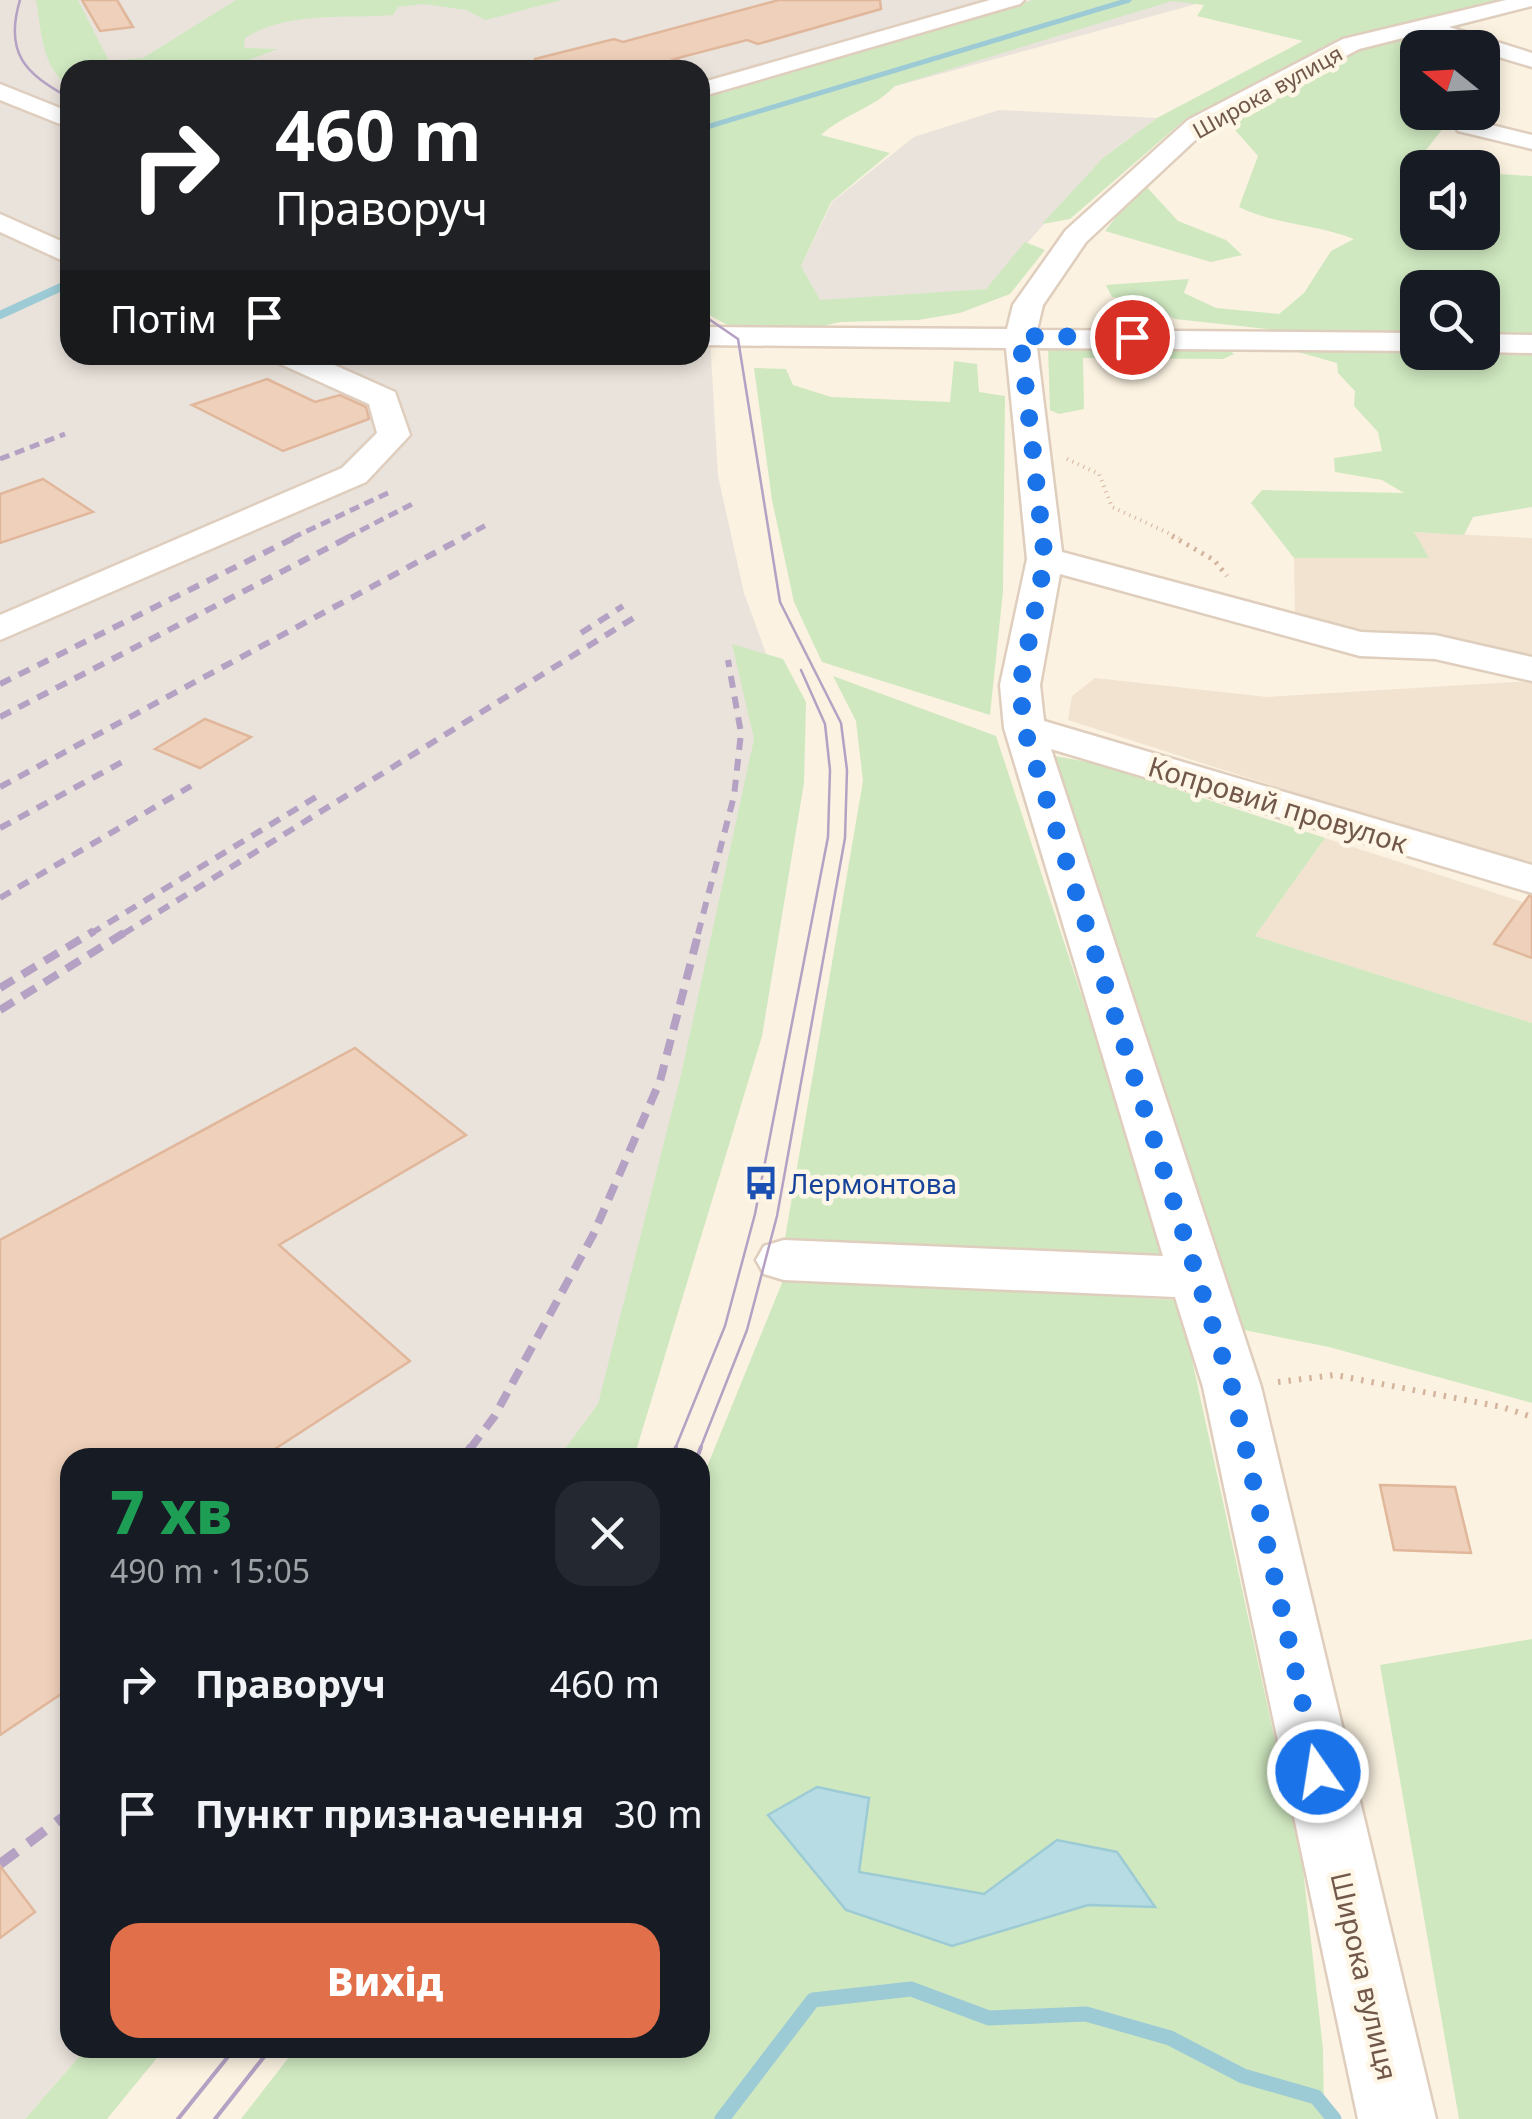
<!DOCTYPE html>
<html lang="uk">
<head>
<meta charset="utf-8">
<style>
	:root { --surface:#171b24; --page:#242831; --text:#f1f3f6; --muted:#9ea1a6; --accent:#e16f4a }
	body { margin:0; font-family:"Noto Sans",sans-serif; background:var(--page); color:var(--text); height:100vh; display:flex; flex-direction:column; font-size:38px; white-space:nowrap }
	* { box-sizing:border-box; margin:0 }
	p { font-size:32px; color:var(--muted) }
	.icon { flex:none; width:55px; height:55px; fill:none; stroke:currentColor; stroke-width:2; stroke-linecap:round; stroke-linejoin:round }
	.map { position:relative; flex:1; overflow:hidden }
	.sheet { position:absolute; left:60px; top:1448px; width:650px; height:610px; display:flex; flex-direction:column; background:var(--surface); border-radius:30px; box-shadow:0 5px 15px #0003 }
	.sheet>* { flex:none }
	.banner { position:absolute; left:60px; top:60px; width:650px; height:305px; border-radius:30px; box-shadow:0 5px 15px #0003; background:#202124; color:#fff; overflow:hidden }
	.needle { width:65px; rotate:288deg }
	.fabs { position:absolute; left:1400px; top:30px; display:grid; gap:20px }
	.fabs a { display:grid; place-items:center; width:100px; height:100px; border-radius:20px; background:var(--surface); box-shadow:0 5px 15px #0003; font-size:50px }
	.pin { position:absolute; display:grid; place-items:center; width:85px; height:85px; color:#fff; margin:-42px; border:5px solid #fff; border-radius:50%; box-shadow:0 2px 10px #0007 }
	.me { position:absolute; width:110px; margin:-55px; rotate:347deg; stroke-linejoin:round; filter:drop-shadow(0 0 8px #0008) }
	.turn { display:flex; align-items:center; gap:35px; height:210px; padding:0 50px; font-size:45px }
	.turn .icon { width:130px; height:130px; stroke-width:2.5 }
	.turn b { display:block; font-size:70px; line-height:85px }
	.then { display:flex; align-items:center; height:95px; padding:0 50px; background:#0003; gap:20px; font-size:38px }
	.round { display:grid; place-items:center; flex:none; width:105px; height:105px; border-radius:30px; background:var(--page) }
	.head { display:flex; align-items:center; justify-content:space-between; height:170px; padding:0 50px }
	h1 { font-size:60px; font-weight:800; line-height:75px; color:#1e9e55 }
	.button { display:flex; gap:20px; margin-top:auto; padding:20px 50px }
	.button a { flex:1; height:115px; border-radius:30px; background:var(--accent); color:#fff; font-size:40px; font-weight:800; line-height:115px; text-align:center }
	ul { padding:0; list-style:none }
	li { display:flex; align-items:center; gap:30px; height:130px; padding:0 50px }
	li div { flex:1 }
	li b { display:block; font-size:38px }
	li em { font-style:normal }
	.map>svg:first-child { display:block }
</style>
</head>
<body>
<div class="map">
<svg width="1532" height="2119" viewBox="0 0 1532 2119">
	<rect width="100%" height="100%" fill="#fbf2e1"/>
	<g fill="#f2e3d0">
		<path d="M1413,532L1532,538V663L1363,636L1295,617L1294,558H1428Z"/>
		<path d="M1095,678L1267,697L1532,681V869L1068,720L1072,696Z"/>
		<path d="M1325,838L1532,905V1023L1255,936Z"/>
	</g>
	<g fill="#eae3dc">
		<path d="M0,0H1024L1007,6L1030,0H1211L808,110L700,88V70H70V355H700V336L710,338L718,476L744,593L791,722L617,1403L576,1457L70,1458V2048H87L25,2119H0Z"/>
		<path d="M999,110L1157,118L1103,158L986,289L820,301L801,266L832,202L914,137Z"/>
	</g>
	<g fill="#cfe8c0">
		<path d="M36,0H78L109,61L143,58L236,0H562L485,20L466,10L423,4L398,7L393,15C344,19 288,11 245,38L244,48L278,49L222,70H70V88C41,66 42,33 36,0Z"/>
		<path d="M1034,0H1507L1338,39L1182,122L1070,219L1042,224L1103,158L1157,118L1303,41L1197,16L1204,5L1172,1L895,86C873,109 844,114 821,135L890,153L831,202L801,266L820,300L986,289L1025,242L1045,250L1010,294L960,313L918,320L840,322L811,329L733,328L700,310V95Z"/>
		<path d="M1429,31L1481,47L1418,48V112L1441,113L1448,122L1422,155L1446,167L1418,168V232H1482L1483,173L1532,176V340L1483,339L1482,288H1418L1417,337L1312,334L1175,319L1147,303L1112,297L1106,285L1189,279L1184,293L1216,308L1279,314L1304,293L1331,251L1354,239C1316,224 1275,225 1239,207L1258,156L1228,122L1253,114L1355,50Z"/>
		<path d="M1143,183L1178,221L1226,240L1242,255L1211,262L1105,231Z"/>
		<path d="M1055,345L1226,348L1234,354L1223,359L1083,358L1084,409L1059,414L1050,410L1048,348Z"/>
		<path d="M1340,347L1417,348L1418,352L1532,351V507L1473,517L1464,535L1414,532L1429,558H1294L1251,503L1262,490L1404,493L1382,480L1335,472L1334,458L1382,451L1378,432L1354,406L1355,391L1338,373L1337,363L1298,352Z"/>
		<path d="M954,361L977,364L979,392L1005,396L1003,591L990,715L822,662L794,602L772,500L754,368L786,369L793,385L831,397L950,402Z"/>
		<path d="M732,644L783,659L806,702L804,783L762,1036L635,1454L633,1458L559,1457L598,1404L681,1075L754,739Z"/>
		<path d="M833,676L996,736L1170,1263L784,1244L863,781L856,721Z"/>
		<path d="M1049,755L1099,764L1325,838L1255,936L1532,1023V1403L1329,1347L1244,1330Z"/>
		<path d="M784,1278L1179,1300L1303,1869L1323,2049L1324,2119H241L296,2048H700V1484Z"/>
		<path d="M1532,1639V2119H1459L1380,1665Z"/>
		<path d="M87,2048H165L107,2119H25Z"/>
	</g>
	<path fill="#b7dce3" stroke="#9dcbd5" stroke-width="2.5" d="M817,1787L869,1798L859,1872L984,1894L1057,1840L1117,1852L1155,1907L1088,1905L952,1946L846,1910L768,1815Z"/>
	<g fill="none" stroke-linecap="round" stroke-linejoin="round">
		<path stroke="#9dcbd5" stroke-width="5" d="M700,129L1129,0"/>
		<path stroke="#9dcbd5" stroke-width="8" d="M0,315L70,283"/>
		<path stroke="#9dcbd5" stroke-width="15" d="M722,2119L813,2000L911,1989L989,2018L1086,2014L1170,2038L1243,2076L1316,2097L1334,2119"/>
	</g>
	<g fill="#efd0ba" stroke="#e1b79b" stroke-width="2.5">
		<path d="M82,0H117L133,27L100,31Z"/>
		<path d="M779,0H880L881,9L758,44L747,40L674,59L690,64L689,70H537L535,59L614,39L623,42Z"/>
		<path d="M267,379L315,402L340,395L366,407L369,419L283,451L192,405Z"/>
		<path d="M43,479L93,512L0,543V494Z"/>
		<path d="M205,719L251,737L200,768L155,749Z"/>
		<path d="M1529,896H1532V958L1494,944Z"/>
		<path d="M355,1048L466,1135L279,1245L410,1361L261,1458H70V1688L0,1735V1240Z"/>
		<path d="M1380,1485L1455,1487L1471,1553L1394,1550Z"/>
		<path d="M0,1866L35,1912L0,1938Z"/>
	</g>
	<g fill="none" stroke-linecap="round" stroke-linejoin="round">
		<g stroke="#dfcebd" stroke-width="5">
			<g id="minor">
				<path d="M990,0H1024L1020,4L700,97V83Z"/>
				<path d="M1506,0H1532V6L1449,27L1532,53V67L1482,52V48H1469L1423,33L1359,49L1206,130L1086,242L1043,305L1037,330L1418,333V351L1037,348L1062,552L1361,632L1435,635L1532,657V681L1435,659L1360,656L1060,574L1040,685L1044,721L1532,865V893L1051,749L1261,1387L1436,2119H1358L1203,1387L1175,1297L784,1280L764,1274L756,1260L764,1246L784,1240L1163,1256L1004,728L1000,685L1027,559L1006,348L700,345V327L1007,329L1013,305L1066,230L1188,120L1343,39Z"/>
				<path d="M0,84L70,112V128L0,100Z"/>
				<path d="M1467,119L1532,135V149L1458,131L1455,126L1458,121Z"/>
				<path d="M0,214L70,245V264L0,232Z"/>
				<path d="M1482,334L1532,335V353L1482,352Z"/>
				<path d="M272,355H312L395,392L410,435L366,482L0,640V615L342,468L377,433L369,404L276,362Z"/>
			</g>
		</g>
		<path stroke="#d4b49d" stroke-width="4" stroke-dasharray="1 5" stroke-linecap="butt" d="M1067,459L1099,474L1112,507L1179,538"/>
		<path stroke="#d4b49d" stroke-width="5" stroke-dasharray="2.5 6" stroke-linecap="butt" d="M1172,536L1214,560L1227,576"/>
		<path stroke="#d4b49d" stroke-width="6" stroke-dasharray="2.5 8" stroke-linecap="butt" d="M1278,1382L1335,1375L1502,1407L1532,1417"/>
		<use href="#minor" fill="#fff" fill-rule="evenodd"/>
		<g stroke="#b4a1c3" stroke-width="2.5">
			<path d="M20,0C4,53 25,74 70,98"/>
			<path d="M700,313L738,339L780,602L841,723L847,770L845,838L777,1216L747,1330L700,1449"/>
			<path d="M675,1449L725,1326L755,1214L828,837L830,770L825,724L801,670"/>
		</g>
		<g stroke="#b4a1c3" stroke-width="4">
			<path d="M671,1458L676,1447"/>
			<path d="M697,1458L701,1447"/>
			<path d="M178,2119L235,2048"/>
			<path d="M215,2119L271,2048"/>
		</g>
		<g stroke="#b4a1c3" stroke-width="5" stroke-dasharray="10 6" stroke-linecap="butt">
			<path d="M0,459L65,434"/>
			<path d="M292,538L388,493"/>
			<path d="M346,538L416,502"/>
			<path d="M462,538L490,523"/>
		</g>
		<g stroke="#b4a1c3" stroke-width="6" stroke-dasharray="12 9" stroke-linecap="butt">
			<path d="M581,633L623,606"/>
			<path d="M0,684L298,536"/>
			<path d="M0,717L351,536"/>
			<path d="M0,787L466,536"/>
			<path d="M0,828L124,761"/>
			<path d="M0,898L191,786"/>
			<path d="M90,934L321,794"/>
			<path d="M123,934L640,614"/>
			<path d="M698,934L734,796L741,733L728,660"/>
		</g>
		<g stroke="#b4a1c3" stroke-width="8" stroke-dasharray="16 10" stroke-linecap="butt">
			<path d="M0,988L94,931"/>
			<path d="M0,1010L127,931"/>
			<path d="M470,1449L494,1417L593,1235L660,1081L699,931"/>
		</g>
		<g stroke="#b4a1c3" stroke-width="10" stroke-dasharray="21 14" stroke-linecap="butt">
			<path d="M464,1458L472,1447"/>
			<path d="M0,1864L70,1812"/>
		</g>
	</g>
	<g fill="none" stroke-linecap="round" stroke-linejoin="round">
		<path stroke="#1a73e8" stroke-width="18" stroke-dasharray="0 32.4" d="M1132,337L1020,336L1045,560L1020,685L1024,728L1232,1387L1318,1772"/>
	</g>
	<defs>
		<g id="bus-bare" transform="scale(2.7)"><path d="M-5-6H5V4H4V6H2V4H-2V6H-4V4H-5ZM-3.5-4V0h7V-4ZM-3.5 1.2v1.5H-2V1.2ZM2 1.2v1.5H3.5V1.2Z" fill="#1a4fb4" stroke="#fef6e7" stroke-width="2.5" paint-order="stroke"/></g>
	</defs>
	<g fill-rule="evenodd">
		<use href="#bus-bare" x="761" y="1183"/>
	</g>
	<g text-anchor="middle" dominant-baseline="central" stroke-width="9" stroke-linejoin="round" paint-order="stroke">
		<g font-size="22" fill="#715849" stroke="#fef6e7">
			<text transform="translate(1267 91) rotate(-29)">Широка вулиця</text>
		</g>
		<g font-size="28" fill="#715849" stroke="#fef6e7">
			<text transform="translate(1278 804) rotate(17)">Копровий провулок</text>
			<text transform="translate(1365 1976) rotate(77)">Широка вулиця</text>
		</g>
		<g font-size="28" fill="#164399" stroke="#fef6e7" text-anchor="start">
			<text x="789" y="1183">Лермонтова</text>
		</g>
	</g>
</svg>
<div class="fabs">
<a><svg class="needle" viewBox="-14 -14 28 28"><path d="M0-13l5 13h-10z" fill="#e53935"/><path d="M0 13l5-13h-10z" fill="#9ea1a6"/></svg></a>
<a><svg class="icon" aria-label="sound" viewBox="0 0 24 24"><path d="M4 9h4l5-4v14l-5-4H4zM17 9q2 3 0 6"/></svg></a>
<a><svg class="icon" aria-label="search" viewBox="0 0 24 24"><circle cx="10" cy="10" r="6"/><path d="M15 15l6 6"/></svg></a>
</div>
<div class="pin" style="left:1132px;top:337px;background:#d93025"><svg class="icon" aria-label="arrive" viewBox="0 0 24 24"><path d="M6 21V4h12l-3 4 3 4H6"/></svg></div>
<svg class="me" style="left:1318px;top:1772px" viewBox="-20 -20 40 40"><circle r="17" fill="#1a73e8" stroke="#fff" stroke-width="3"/><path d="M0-11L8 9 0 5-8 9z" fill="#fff"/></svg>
<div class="banner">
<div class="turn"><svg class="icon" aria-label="right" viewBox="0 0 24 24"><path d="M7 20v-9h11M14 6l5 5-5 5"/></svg><div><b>460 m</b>Праворуч</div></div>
<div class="then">Потім<svg class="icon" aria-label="arrive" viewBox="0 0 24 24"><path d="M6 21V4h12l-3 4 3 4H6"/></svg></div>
</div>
<section class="sheet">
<div class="head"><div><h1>7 хв</h1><p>490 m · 15:05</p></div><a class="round"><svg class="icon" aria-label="close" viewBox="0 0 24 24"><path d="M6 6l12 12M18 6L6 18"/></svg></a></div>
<ul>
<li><svg class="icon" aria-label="right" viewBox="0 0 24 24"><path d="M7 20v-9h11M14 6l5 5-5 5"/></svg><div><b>Праворуч</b></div><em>460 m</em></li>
<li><svg class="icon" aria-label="arrive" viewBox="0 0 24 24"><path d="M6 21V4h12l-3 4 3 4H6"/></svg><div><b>Пункт призначення</b></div><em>30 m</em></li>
</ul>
<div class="button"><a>Вихід</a></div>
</section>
</div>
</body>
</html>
